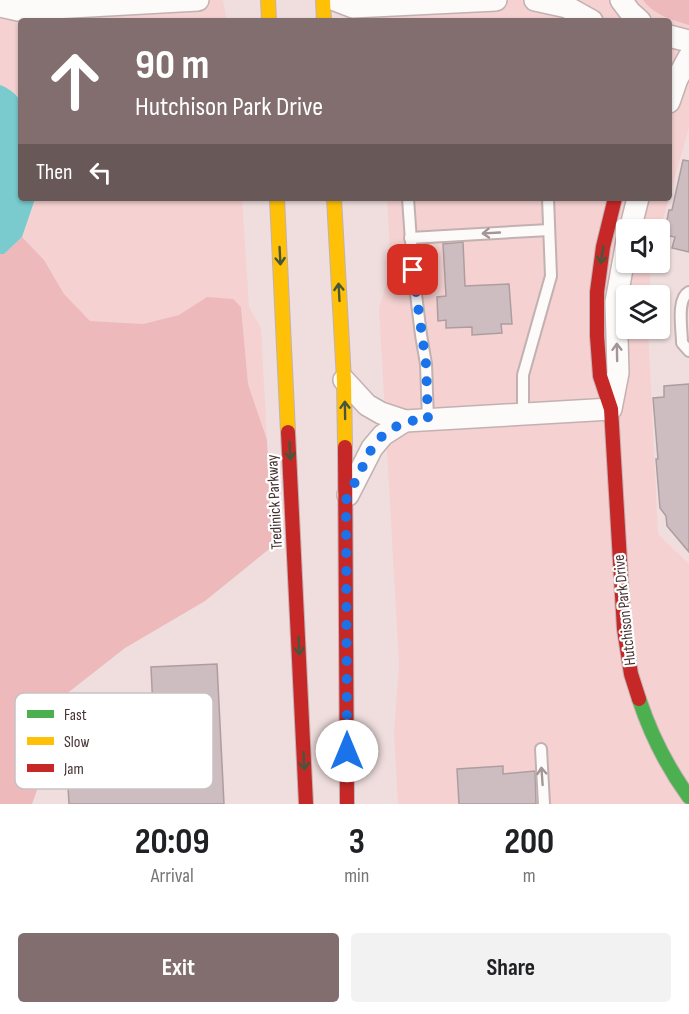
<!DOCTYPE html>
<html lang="en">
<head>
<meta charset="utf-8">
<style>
	:root { --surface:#fff; --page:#f2f2f2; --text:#202124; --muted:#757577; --accent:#826e6e }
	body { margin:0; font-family:"Sofia Sans Condensed",sans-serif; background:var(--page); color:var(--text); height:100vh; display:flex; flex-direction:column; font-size:22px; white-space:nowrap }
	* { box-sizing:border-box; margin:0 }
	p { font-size:20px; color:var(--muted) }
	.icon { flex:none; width:33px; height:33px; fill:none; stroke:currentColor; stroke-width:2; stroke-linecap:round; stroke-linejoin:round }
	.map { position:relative; height:804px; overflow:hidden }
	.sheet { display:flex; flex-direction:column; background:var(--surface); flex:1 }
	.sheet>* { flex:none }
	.hud { position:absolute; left:18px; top:18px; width:654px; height:183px; border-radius:6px; box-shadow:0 2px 4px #0004; background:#826e6e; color:#fff; overflow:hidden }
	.tools { position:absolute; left:616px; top:219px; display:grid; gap:12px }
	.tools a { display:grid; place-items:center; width:54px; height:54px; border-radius:6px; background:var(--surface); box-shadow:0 2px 4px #0004; font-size:30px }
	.pin { position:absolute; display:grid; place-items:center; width:51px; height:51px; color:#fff; margin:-26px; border-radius:12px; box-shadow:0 3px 9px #0006 }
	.me { position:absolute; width:66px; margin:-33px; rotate:0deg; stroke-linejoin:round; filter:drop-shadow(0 0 4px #0008) }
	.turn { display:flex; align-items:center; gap:21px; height:126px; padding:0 18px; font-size:27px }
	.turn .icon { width:78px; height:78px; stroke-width:2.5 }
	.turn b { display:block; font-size:42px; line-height:51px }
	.then { display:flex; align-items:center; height:57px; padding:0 18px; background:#0003; gap:12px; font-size:22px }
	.eta { display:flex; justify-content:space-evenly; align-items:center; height:102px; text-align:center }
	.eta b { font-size:36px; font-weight:700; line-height:42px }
	.button { display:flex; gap:12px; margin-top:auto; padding:12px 18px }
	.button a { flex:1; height:69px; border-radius:6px; background:var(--accent); color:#fff; font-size:24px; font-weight:700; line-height:69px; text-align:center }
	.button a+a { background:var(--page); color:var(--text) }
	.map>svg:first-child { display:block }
</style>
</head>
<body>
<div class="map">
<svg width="689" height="804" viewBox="0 0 689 804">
	<rect width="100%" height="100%" fill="#f0dede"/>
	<g fill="#f5d1d1">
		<path d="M0,0H223L227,21H21V103L19,97L6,87L0,85Z"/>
		<path d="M375,0H689V127L660,230H627V262L651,263L649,295L627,296V328L648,329L658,534L689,564V804H398L394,733L399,664L379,308L391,268L387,198H669V21H377Z"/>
		<path d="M34,198H242L249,307L261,328L267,440L248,384L241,307L207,297L179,315L143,324L90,321L64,294L44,260L22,237L34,202Z"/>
	</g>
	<g fill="#edb9ba">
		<path d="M643,0H689V25C672,20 654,15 643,0Z"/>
		<path d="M22,237L44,260L64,294L90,321L143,324L179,315L207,297L233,299L241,307L248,384L267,440L273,546L205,601L125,648L51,706L53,746L32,804H0V254H4Z"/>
	</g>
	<path fill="#7acbcd" d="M0,85C9,88 18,95 21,103V198H34V202L22,237L4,254H0Z"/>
	<g fill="#cebdc0" stroke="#ad9da0" stroke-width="1.5">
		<path d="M683,160L689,161V252L672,248L675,237L664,235L669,210H672Z"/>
		<path d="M463,242L465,286L509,284L512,324H501L502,333L472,335V327L446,328V320L438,321L437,297L446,296L443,244Z"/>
		<path d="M689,384V552L667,526L666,516L660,508L656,459H658L653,398L664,397V386Z"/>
		<path d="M217,664L224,804H69L64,714L153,709L151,667Z"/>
		<path d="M503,766V774L535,771L536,804H459L457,769Z"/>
	</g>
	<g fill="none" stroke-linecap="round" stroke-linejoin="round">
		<g stroke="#c3b1b1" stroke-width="14">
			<g id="lane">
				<path d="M408,198L413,270L421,335L426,364L428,420"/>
				<path d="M410,238L549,230"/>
				<path d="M689,292C676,299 682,329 682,343L689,351"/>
				<path d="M523,414V375L551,276L548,198"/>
				<path d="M541,749L544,804"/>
			</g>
		</g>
		<g stroke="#c3b1b1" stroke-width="24">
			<g id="street">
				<path d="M335,0L353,7L496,0"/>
				<path d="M535,0L567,7L592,21"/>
				<path d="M621,0L630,12L640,21"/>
				<path d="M0,6L18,10L198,0"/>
				<path d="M669,36L689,41"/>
				<path d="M669,102L677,79L689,57"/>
				<path d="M630,230L638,198"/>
				<path d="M344,380L367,405L381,413L405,421L611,409L618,373L616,302L627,241"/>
				<path d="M348,495L372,448L383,435L405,421"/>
			</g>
		</g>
		<g stroke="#c3b1b1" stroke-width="16">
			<path id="fast" d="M639,699C651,735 667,767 689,797"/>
		</g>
		<g stroke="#c3b1b1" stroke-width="16">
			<g id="slow">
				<path d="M268,0L269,21"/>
				<path d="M323,0L324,21"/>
				<path d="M277,198L288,432"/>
				<path d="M334,198L344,380L345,447"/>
			</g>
		</g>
		<g stroke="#c3b1b1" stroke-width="16">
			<g id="jam">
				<path d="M615,198L603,247L597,292V336L600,376L611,409L624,629L631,674L639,699"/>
				<path d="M288,432L306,804"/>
				<path d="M345,447L347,804"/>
			</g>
		</g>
		<use href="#lane" stroke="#fdfafa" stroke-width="10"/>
		<use href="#street" stroke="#fdfafa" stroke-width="21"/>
		<use href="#fast" stroke="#4caf50" stroke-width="14"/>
		<use href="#slow" stroke="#ffc107" stroke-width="14"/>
		<use href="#jam" stroke="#c62828" stroke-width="14"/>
	</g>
	<defs><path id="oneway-shaft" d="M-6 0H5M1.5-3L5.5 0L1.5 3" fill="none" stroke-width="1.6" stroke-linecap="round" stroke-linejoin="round" transform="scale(1.5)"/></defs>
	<g stroke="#a29696">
		<use href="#oneway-shaft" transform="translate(491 233) rotate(177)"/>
		<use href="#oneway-shaft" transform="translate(617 352) rotate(-91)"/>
		<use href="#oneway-shaft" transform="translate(542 776) rotate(-94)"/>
	</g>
	<g stroke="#48573b">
		<use href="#oneway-shaft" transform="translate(602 255) rotate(99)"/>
		<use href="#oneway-shaft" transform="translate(280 256) rotate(87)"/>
		<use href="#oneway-shaft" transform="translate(339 292) rotate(-93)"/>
		<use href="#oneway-shaft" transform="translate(345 410) rotate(-91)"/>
		<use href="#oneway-shaft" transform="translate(290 451) rotate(87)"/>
		<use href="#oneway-shaft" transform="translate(299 646) rotate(87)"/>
		<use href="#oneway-shaft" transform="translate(304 761) rotate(87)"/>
	</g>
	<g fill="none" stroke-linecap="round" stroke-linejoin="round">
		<path stroke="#1a73e8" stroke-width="10" stroke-dasharray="0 18" d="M347,751L346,500L372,448L383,435L405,421L428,420L426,364L413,270"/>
	</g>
	<g text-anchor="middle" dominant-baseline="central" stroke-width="4.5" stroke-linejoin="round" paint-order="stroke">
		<g font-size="16" fill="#473132" stroke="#fff">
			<text transform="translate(275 502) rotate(-93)">Tredinick Parkway</text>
			<text transform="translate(625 610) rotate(-96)">Hutchison Park Drive</text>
		</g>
	</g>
	<rect x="15" y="693" width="198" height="96" rx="9" fill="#fff" stroke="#c8c1c2" stroke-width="1.5"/>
	<rect x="27" y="710" width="27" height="8" fill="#4caf50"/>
	<rect x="27" y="737" width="27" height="8" fill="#ffc107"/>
	<rect x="27" y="764" width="27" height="8" fill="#c62828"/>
	<g font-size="16" fill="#473132">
		<text x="64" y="720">Fast</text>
		<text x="64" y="747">Slow</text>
		<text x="64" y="774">Jam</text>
	</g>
</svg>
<div class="tools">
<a><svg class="icon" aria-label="sound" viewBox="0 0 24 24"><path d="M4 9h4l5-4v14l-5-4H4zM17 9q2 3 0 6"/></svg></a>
<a><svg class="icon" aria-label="layers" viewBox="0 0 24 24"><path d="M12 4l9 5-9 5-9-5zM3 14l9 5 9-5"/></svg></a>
</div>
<div class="pin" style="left:413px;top:270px;background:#d93025"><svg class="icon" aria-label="arrive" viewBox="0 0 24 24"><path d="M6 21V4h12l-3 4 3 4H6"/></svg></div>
<svg class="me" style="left:347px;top:751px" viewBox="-20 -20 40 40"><circle r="19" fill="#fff"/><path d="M0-13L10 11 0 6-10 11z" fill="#1a73e8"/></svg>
<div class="hud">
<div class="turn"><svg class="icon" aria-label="ahead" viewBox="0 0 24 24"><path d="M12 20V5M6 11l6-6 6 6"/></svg><div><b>90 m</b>Hutchison Park Drive</div></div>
<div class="then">Then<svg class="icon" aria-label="left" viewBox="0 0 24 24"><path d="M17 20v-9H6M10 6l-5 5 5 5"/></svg></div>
</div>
</div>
<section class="sheet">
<div class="eta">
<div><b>20:09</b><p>Arrival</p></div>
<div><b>3</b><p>min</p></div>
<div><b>200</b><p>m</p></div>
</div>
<div class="button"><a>Exit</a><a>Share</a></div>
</section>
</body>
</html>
